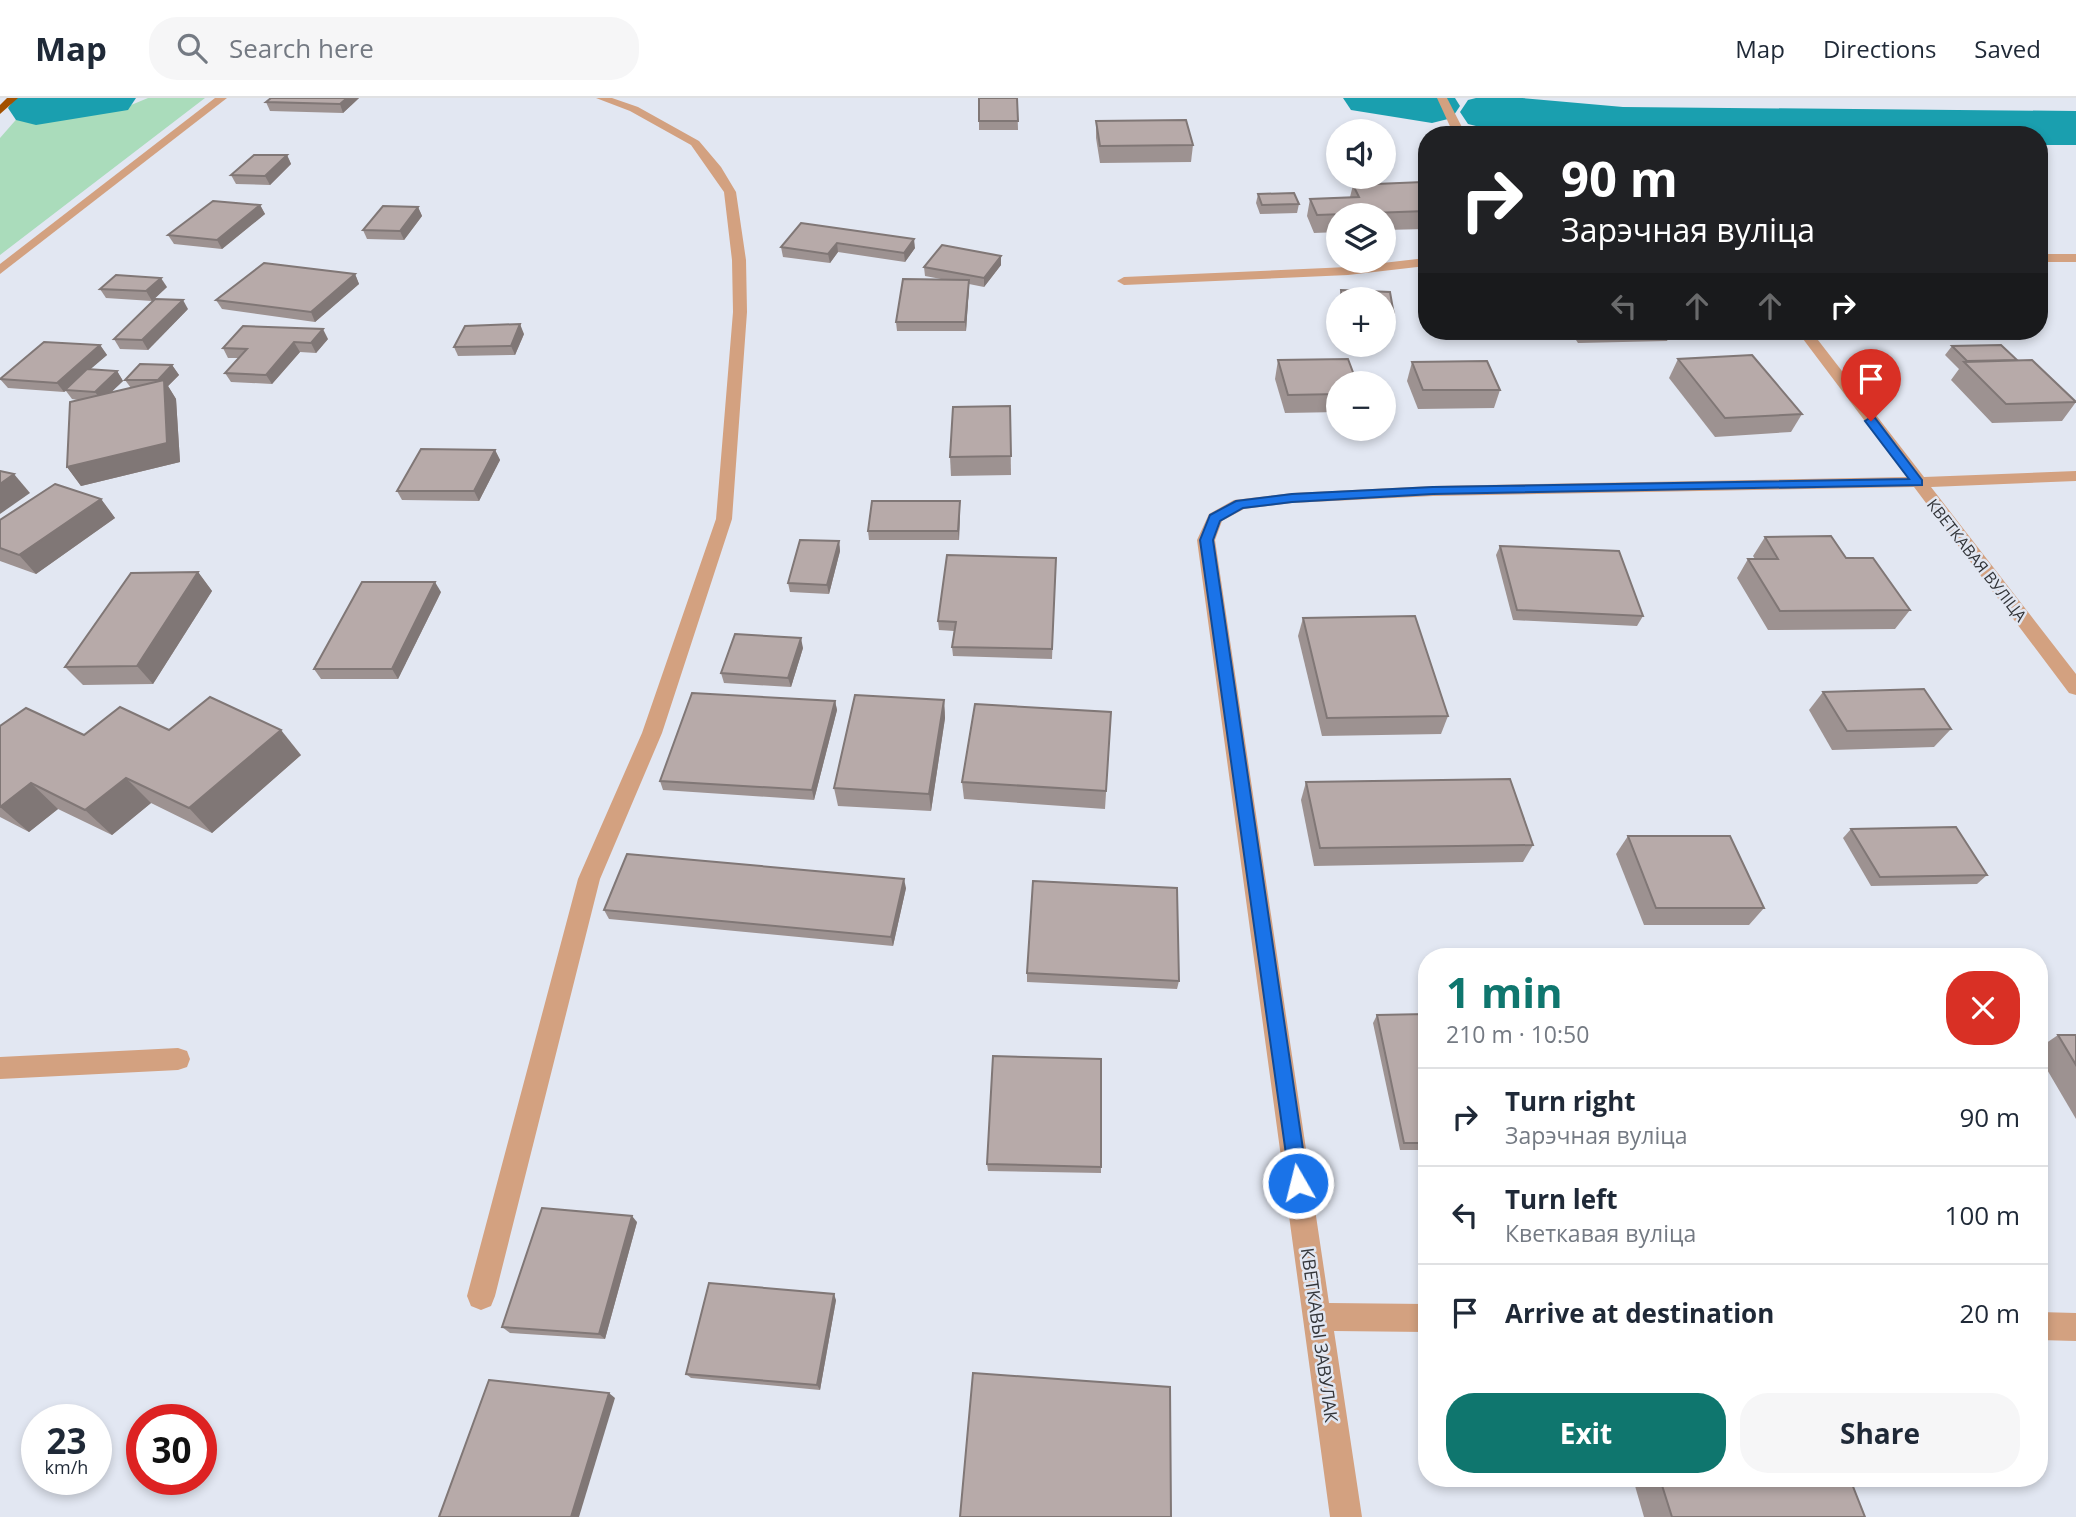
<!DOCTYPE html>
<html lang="en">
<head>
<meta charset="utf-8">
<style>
	:root { --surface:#fff; --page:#f6f6f7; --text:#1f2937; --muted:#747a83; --line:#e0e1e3; --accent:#0f766e }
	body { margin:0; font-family:"Open Sans",sans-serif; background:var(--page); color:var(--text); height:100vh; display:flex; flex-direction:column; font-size:26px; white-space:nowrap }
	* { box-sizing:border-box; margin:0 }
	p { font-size:23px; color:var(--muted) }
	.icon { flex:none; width:38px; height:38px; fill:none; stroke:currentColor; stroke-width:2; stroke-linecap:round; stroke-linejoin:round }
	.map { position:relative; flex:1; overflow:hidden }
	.details { position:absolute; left:1418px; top:850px; width:630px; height:539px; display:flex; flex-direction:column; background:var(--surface); border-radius:28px; box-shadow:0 4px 10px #0003 }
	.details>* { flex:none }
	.banner { position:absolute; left:1418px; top:28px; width:630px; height:214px; border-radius:28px; box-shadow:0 4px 10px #0003; background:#202124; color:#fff; overflow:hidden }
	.tools { position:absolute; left:1326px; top:21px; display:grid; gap:14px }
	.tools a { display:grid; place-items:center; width:70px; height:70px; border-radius:50%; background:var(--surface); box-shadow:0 4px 10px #0003; font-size:35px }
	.speed { position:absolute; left:21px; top:1306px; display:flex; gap:14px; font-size:35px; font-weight:700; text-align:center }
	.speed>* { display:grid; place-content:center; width:91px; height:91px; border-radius:50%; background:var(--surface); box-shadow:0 4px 10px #0003; line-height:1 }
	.speed small { font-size:18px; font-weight:400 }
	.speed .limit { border:10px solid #d22; background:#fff; color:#111 }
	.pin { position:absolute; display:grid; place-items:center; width:60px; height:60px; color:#fff; margin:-72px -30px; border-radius:50% 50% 50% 0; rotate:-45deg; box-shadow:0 0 7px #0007 }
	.pin .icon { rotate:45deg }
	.me { position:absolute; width:77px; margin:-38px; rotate:352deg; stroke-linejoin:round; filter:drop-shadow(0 0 5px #0008) }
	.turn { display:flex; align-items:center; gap:24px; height:147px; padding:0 28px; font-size:32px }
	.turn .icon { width:91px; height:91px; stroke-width:2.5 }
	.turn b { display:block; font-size:49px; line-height:60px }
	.lanes { display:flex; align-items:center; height:66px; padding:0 28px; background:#0003; justify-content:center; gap:35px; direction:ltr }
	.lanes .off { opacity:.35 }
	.round { display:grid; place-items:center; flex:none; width:74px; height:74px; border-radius:28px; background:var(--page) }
	.headline { display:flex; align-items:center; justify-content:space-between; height:119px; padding:0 28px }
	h1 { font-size:42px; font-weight:700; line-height:52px; color:var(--accent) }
	.cta { display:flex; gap:14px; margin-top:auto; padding:14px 28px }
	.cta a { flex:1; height:80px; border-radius:28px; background:var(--accent); color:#fff; font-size:28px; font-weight:700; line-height:80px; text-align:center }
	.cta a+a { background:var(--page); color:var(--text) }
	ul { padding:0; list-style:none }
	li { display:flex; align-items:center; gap:21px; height:98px; padding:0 28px; border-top:2px solid var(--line) }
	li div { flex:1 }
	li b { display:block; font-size:26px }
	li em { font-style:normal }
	header { display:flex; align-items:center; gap:42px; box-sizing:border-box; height:98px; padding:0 35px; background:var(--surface); border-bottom:2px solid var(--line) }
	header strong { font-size:33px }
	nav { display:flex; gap:38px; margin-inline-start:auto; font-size:24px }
	.search { width:490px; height:63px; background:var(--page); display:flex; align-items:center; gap:18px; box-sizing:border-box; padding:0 24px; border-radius:28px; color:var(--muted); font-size:26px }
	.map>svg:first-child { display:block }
</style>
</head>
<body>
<header>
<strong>Map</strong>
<div class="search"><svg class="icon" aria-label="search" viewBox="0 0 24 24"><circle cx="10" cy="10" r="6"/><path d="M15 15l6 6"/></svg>Search here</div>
<nav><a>Map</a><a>Directions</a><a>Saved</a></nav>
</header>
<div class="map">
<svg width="2076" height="1419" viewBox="0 0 2076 1419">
	<rect width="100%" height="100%" fill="#e2e7f2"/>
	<path fill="#aadcbb" d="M148,0H205L0,157V40L21,16L105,5L119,12Z"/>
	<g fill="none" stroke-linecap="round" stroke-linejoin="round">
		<g fill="#1a9faf" fill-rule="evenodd">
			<path d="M15,0H136L128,12L36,27L16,22L8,10Z"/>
			<path d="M1343,0H1455L1460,8L1452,20L1432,25L1351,12Z"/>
			<path d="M1476,0H1522L1623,9L2076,13V47H2039V37H1551L1488,31L1468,26L1460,14L1468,2Z"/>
		</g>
		<g fill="#d3a180" fill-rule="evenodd">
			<path d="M215,0H227L0,176V166Z"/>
			<path d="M596,0H612L638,9L699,43L721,69L736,94L746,162L747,214L732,421L662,635L600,781L495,1198L491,1208L481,1212L471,1208L467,1198L578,781L642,635L716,421L733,214L732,162L724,94L691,47L630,13Z"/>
			<path d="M1437,0H1447L1466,37H1454Z"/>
			<rect x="2039" y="156" width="37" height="8"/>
			<path d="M1426,160V168L1348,177L1124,187L1117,183L1124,179L1348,169Z"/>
			<path d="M1797,233H1811L1924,379L2076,373V383L1931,389L2076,576V597L2069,595L1914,389L1433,398L1292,405L1244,411L1222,423L1215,442L1329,1205L1426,1206V1234L1334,1233L1362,1419H1330L1197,442L1209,416L1234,402L1292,395L1433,388L1907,379Z"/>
			<path d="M178,950L187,953L190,961L187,969L178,972L0,981V959Z"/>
			<path d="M2039,1214L2076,1215V1243L2039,1242Z"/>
		</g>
		<path fill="#a35100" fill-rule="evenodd" d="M7,0H18L0,16V7Z"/>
	</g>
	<g fill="#9d9291">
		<path d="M271,0H359L343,15L270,13L266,4Z"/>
		<path d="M1017,0L1018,32H979V23Z"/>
		<path d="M1096,23L1193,47L1191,64L1100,65L1096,40Z"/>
		<path d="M287,57L291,66L270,87L236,86L231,77Z"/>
		<path d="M1353,87L1426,89V131L1384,132V117H1339V134L1314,135L1307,118L1310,101L1350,99Z"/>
		<path d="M1258,96L1299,106L1297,115L1260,116L1256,105Z"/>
		<path d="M260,107L265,116L222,151L174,146L168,137Z"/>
		<path d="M418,109L422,118L404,142L367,141L363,132Z"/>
		<path d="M801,125L915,150L905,164L838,154L830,165L783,159L781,149Z"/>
		<path d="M1001,158V167L984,189L969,186L966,233H897L896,224L941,181L925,178L924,169Z"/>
		<path d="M355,176L359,186L315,224L222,211L216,202Z"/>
		<path d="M167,189L152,203L106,200L100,191Z"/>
		<path d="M1341,192L1390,194L1394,217L1391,227L1384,226V201H1339Z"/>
		<path d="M188,211L148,252L120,251L114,241Z"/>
		<path d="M1570,233H1672L1667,243L1578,245Z"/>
		<path d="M524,236L515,257L458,258L454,249Z"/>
		<path d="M328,241L316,255L300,254L272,286L231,284L225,275L239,260H228L223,250Z"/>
		<path d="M100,247L107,257L90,271L117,273L123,283L111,294L131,290L125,282L172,267L179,277L168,288L176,301L180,364L81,388L67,369L78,302L72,301L66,293L64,294L8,290L0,281Z"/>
		<path d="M1952,248L2017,262L2076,304L2062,323L1992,325L1951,282L1959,271L1945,257Z"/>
		<path d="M1678,261L1802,316L1791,334L1715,339L1669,280Z"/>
		<path d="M1278,262L1339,285V314L1285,315L1275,281Z"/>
		<path d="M1412,264L1500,292L1494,310L1418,311L1407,283Z"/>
		<path d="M1010,308L1011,377L951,378L950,359Z"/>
		<path d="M495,352L500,362L479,403L402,402L397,393Z"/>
		<path d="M101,401L115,420L36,476L0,463V422Z"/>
		<path d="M960,403V413L959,442H869L868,433Z"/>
		<path d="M1765,439L1846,460L1910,512L1895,531L1768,532L1737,480L1748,461H1755L1753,458Z"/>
		<path d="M839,443L840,453L829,496L790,494L788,485Z"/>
		<path d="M1500,448L1643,518L1637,528L1513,522L1496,457Z"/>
		<path d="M1056,460L1052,561L953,558L952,549L954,533L939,532L938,523Z"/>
		<path d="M198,474L212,493L153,586L83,587L65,569Z"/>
		<path d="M441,494L398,581H321L314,571Z"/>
		<path d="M1303,520L1448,618L1441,636L1322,638L1298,538Z"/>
		<path d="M803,550L791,589L724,585L721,575Z"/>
		<path d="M1823,594L1951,631L1934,649L1832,652L1809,612Z"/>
		<path d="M944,602L945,620L931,713L838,708L834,690Z"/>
		<path d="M835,603L837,612L814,702L663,692L660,683Z"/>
		<path d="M1111,614L1105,711L964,701L962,684Z"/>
		<path d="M0,628L84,637L301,657L212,735L151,705L112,737L58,711L29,734L0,719Z"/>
		<path d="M1306,684L1533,747L1523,764L1314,768L1301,702Z"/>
		<path d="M1851,731L1987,777L1977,786L1871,788L1843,740Z"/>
		<path d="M1628,738L1764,810L1749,827H1644L1616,756Z"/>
		<path d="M906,790L893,848L609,821L604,812Z"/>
		<path d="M1027,875L1179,883L1177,891L1027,884Z"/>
		<path d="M1426,916V1052H1400L1373,925L1377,917Z"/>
		<path d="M2058,937H2076V1021L2039,958V950Z"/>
		<path d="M987,1066L1101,1069V1075L988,1073Z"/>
		<path d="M637,1124L605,1241L510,1235L502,1229Z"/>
		<path d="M836,1202L820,1292L691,1280L686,1276Z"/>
		<path d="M1633,1381H1850L1865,1419H1644Z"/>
	</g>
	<g fill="#807776">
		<path d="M347,0H359L343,15L340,6Z"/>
		<path d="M287,57L291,66L270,87L265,78Z"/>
		<path d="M260,107L265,116L222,151L217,142Z"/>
		<path d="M418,109L422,118L404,142L400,133Z"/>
		<path d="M914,141L915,150L905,164L904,155Z"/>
		<path d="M837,145L838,154L830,165L828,156Z"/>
		<path d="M1001,158V167L984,189V180Z"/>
		<path d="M355,176L359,186L315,224L311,214Z"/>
		<path d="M161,180L167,189L152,203L146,193Z"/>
		<path d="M969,182V191L966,233L965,224Z"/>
		<path d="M183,202L188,211L148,252L142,242Z"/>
		<path d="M520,226L524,236L515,257L511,248Z"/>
		<path d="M323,231L328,241L316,255L311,245Z"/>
		<path d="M294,244L300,254L272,286L266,277Z"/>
		<path d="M100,247L107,257L64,294L57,285Z"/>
		<path d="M172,267L179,277L168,288L176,301L180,364L81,388L67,369L165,292L158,282Z"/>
		<path d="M117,273L123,283L102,303L95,294Z"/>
		<path d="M495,352L500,362L479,403L474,393Z"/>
		<path d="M14,376L30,395L0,416V386Z"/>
		<path d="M101,401L115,420L36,476L19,457Z"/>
		<path d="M960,403V413L959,442L958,433Z"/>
		<path d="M839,443L840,453L829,496L827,487Z"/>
		<path d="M198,474L212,493L153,586L137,568Z"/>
		<path d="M435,484L441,494L398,581L392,571Z"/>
		<path d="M801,540L803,550L791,589L788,580Z"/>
		<path d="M944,602L945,620L931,713L929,696Z"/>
		<path d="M835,603L837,612L814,702L812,692Z"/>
		<path d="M281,632L301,657L212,735L189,710Z"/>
		<path d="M126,680L151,705L112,737L85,712Z"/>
		<path d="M31,685L58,711L29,734L0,709Z"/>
		<path d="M904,781L906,790L893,848L891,839Z"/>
		<path d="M632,1118L637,1124L605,1241L599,1236Z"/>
		<path d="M834,1196L836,1202L820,1292L817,1287Z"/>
		<path d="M609,1295L615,1300L579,1419H571Z"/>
	</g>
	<g fill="#b7aaa9" stroke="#807776" stroke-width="2">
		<path d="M271,0H347L340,6L266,4Z"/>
		<path d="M979,0H1017L1018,23H979Z"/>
		<path d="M1186,22L1193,47L1100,48L1096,23Z"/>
		<path d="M254,57H287L265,78L231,77Z"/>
		<path d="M1423,84L1426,89V113L1317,117L1310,101L1359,99L1353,87Z"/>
		<path d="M1294,95L1299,106L1262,107L1258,96Z"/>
		<path d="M213,103L260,107L217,142L168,137Z"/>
		<path d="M383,108L418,109L400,133L363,132Z"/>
		<path d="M801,125L914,141L904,155L837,145L828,156L781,149Z"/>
		<path d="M942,147L1001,158L984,180L924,169Z"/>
		<path d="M264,165L355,176L311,214L216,202Z"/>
		<path d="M116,177L161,180L146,193L100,191Z"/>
		<path d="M903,181L969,182L965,224H896Z"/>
		<path d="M1341,192L1390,194L1394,217H1384V201H1342Z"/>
		<path d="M155,201L183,202L142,242L114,241Z"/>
		<path d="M520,226L511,248L454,249L465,228Z"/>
		<path d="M243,228L323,231L311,245L294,244L266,277L225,275L247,251L223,250Z"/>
		<path d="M44,244L100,247L57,285L0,281Z"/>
		<path d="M2001,247L2017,262L1967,263L1952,248Z"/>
		<path d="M1752,257L1802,316L1725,320L1678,261Z"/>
		<path d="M1348,261L1357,285H1339V296L1288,297L1278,262Z"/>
		<path d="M2032,262L2076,304L2006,306L1964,264Z"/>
		<path d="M1487,263L1500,292H1423L1412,264Z"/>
		<path d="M140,266L172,267L158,282H125Z"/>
		<path d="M87,271L117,273L95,294L65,292Z"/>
		<path d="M164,282L167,345L67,369L70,304Z"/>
		<path d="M1010,308L1011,358L950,359L953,309Z"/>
		<path d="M421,351L495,352L474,393H397Z"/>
		<path d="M0,373L14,376L0,386Z"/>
		<path d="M55,386L101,401L19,457L0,450V422Z"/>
		<path d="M872,403H960L958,433H868Z"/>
		<path d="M1831,438L1846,460H1873L1910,512L1780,513L1748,461H1778L1765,439Z"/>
		<path d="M800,442L839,443L827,487L788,485Z"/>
		<path d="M1500,448L1619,453L1643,518L1517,512Z"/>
		<path d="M947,457L1056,460L1052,551L952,549L956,524L938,523Z"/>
		<path d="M198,474L137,568L65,569L131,475Z"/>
		<path d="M362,484H435L392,571H314Z"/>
		<path d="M1415,518L1448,618L1327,620L1303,520Z"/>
		<path d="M735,536L801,540L788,580L721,575Z"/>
		<path d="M1924,591L1951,631L1847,633L1823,594Z"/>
		<path d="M692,595L835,603L812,692L660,683Z"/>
		<path d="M855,597L944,602L929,696L834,690Z"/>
		<path d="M210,599L281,632L189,710L126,680L85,712L31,685L0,709V628L26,610L84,637L120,609L169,632Z"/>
		<path d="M975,606L1111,614L1106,693L962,684Z"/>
		<path d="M1510,681L1533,747L1320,750L1306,684Z"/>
		<path d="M1956,729L1987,777L1880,779L1851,731Z"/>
		<path d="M1628,738H1730L1764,810H1656Z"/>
		<path d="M627,756L904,781L891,839L604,812Z"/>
		<path d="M1033,783L1177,790L1179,883L1027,875Z"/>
		<path d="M1426,916V1045H1404L1377,917Z"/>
		<path d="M2058,937H2076V967Z"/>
		<path d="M993,958L1101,961V1069L987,1066Z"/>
		<path d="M542,1110L632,1118L599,1236L502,1229Z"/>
		<path d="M709,1185L834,1196L817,1287L686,1276Z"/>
		<path d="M973,1275L1170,1289L1171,1419H960Z"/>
		<path d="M489,1282L609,1295L571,1419H439Z"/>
		<path d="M1660,1381H1850L1865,1419H1672Z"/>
	</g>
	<path fill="#1a73e8" stroke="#114b97" stroke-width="2" d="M1871,319L1875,320L1922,382V387L1433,396L1292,404L1243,410L1220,423L1213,442L1308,1085L1305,1092L1298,1095L1291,1092L1200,442L1210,417L1236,403L1292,396L1433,389L1909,381L1865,323Z"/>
	<g text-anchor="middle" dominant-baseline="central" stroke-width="5" stroke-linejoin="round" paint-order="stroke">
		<g font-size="16" fill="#34363a" stroke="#e2e7f2">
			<text transform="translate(1977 462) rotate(52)">КВЕТКАВАЯ ВУЛІЦА</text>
		</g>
		<g font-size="18" fill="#34363a" stroke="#e2e7f2">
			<text transform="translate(1320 1237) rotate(82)">КВЕТКАВЫ ЗАВУЛАК</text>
		</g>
	</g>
</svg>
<div class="tools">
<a><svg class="icon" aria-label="sound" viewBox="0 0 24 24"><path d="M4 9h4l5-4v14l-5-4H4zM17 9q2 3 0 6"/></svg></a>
<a><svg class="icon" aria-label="layers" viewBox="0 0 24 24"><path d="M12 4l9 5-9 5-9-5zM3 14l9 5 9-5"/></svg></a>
<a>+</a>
<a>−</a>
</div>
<div class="speed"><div>23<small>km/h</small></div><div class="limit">30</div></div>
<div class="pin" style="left:1871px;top:323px;background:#d93025"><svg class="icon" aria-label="arrive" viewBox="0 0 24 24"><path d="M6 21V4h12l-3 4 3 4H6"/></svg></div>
<svg class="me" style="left:1298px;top:1085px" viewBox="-20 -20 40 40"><circle r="17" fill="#1a73e8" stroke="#fff" stroke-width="3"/><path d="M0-11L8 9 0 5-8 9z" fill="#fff"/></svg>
<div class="banner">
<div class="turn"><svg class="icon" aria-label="right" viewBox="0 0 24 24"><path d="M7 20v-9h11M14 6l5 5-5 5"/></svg><div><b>90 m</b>Зарэчная вуліца</div></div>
<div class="lanes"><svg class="icon off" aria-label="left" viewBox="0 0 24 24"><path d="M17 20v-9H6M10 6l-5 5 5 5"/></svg><svg class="icon off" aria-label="ahead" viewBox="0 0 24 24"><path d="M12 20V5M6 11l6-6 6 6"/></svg><svg class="icon off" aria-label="ahead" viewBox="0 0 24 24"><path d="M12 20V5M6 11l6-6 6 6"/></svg><svg class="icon" aria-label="right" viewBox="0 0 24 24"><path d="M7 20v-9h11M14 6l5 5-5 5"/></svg></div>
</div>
<section class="details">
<div class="headline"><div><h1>1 min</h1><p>210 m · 10:50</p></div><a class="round" style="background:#d93025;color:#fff"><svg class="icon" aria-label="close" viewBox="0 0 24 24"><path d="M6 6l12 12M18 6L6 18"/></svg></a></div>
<ul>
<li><svg class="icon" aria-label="right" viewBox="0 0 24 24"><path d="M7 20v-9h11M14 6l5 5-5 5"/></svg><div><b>Turn right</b><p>Зарэчная вуліца</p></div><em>90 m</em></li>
<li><svg class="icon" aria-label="left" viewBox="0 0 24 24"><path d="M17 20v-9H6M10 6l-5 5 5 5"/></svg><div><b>Turn left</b><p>Кветкавая вуліца</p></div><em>100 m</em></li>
<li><svg class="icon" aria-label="arrive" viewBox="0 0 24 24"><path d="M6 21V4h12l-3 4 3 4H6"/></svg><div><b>Arrive at destination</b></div><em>20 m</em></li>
</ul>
<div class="cta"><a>Exit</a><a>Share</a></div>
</section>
</div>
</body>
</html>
